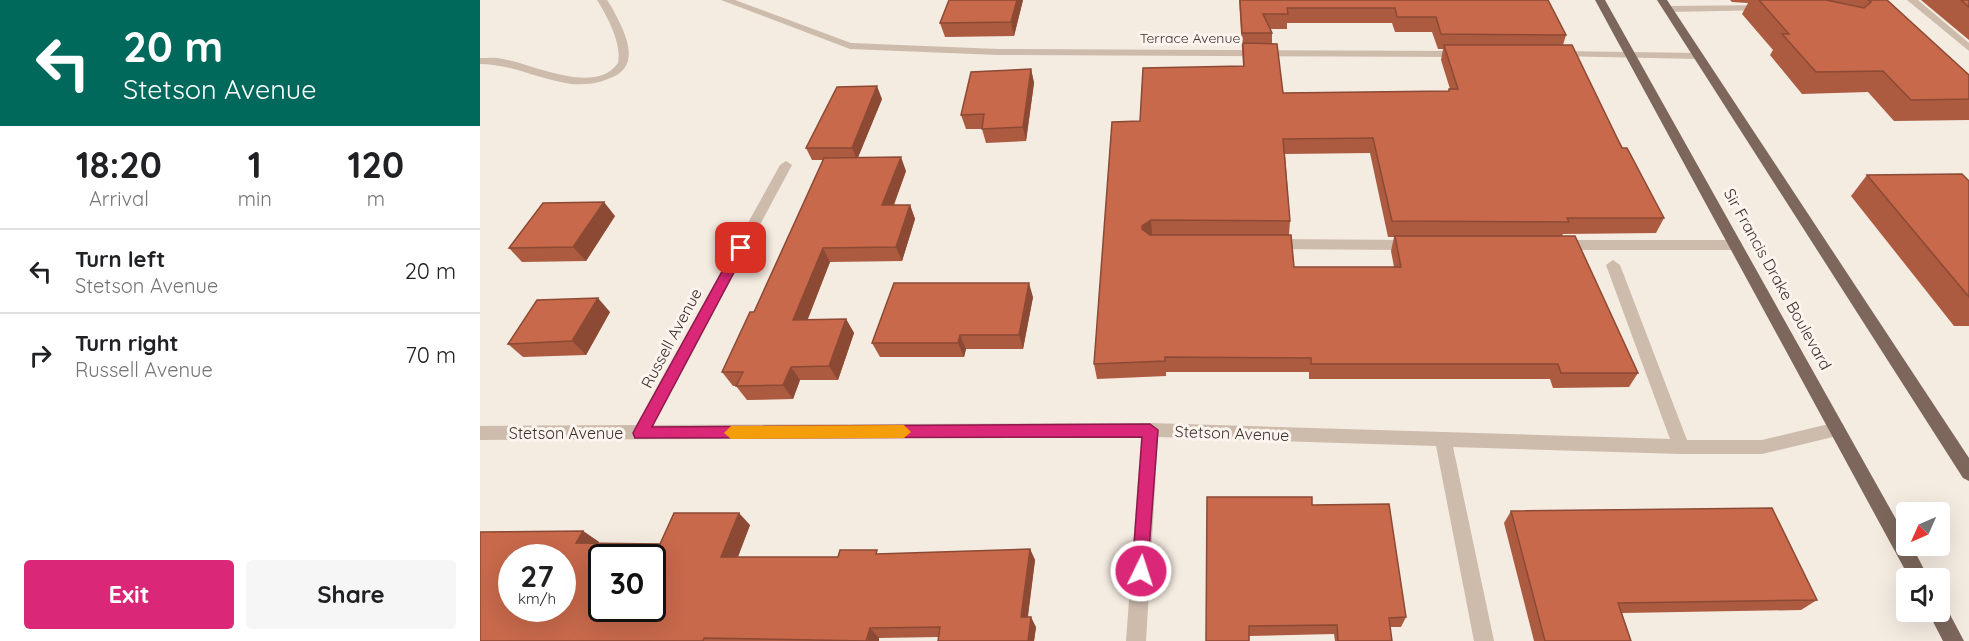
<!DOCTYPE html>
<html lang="en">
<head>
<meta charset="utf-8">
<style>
	:root { --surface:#fff; --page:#f6f6f6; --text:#202124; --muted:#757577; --line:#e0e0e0; --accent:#db2777 }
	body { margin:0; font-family:Quicksand,sans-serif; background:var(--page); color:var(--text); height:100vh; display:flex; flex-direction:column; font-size:22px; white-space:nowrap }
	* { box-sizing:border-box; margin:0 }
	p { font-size:20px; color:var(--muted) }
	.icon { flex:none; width:33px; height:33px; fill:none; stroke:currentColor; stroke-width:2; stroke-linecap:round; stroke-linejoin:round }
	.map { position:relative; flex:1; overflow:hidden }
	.panel { display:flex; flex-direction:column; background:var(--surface); width:480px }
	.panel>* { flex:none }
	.banner { background:#00695c; color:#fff; overflow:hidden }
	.needle { width:39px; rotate:225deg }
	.fabs { position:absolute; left:1416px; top:502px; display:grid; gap:12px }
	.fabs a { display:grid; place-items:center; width:54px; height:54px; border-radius:6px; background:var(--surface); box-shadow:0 6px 24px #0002; font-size:30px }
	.speed { position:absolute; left:18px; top:544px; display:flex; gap:12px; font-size:30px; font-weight:700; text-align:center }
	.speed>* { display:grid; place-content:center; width:78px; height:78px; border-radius:50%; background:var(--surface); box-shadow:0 6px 24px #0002; line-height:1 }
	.speed small { font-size:15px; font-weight:400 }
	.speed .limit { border:3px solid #111; border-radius:9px; background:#fff; color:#111 }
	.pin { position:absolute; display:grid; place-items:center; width:51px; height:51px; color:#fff; margin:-26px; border-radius:12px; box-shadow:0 3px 9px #0006 }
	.me { position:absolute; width:66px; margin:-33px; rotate:4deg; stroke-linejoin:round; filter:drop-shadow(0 0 4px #0008) }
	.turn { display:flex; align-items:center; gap:21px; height:126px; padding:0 24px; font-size:27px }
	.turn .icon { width:78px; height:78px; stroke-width:2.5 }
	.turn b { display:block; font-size:42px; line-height:51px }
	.eta { display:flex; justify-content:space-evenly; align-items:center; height:102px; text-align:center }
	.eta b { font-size:36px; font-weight:800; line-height:42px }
	.button { display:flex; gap:12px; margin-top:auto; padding:12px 24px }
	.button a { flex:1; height:69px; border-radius:6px; background:var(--accent); color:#fff; font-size:24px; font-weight:800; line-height:69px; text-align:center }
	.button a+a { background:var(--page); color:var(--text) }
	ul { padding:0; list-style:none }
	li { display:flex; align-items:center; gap:18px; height:84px; padding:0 24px; border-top:2px solid var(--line) }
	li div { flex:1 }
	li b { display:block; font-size:22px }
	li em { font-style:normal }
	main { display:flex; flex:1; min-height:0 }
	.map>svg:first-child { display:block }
</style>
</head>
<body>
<main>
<section class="panel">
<div class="banner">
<div class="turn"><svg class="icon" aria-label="left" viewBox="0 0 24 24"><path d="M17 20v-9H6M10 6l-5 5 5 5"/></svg><div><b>20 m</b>Stetson Avenue</div></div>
</div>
<div class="eta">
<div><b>18:20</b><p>Arrival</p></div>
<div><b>1</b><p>min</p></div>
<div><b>120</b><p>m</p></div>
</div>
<ul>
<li><svg class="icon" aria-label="left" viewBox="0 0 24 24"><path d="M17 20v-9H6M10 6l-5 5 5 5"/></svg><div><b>Turn left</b><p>Stetson Avenue</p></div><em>20 m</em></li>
<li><svg class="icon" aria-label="right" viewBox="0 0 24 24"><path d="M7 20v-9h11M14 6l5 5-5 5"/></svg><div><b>Turn right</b><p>Russell Avenue</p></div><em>70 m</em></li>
</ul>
<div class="button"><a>Exit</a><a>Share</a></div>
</section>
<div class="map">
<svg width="1489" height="641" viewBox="0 0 1489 641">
	<rect width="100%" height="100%" fill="#f4ebe1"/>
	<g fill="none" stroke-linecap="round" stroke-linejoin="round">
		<g fill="#cdbbac" fill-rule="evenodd">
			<path d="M117,0H127L131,6C144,30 165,67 128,79C116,84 104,85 91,84C60,80 32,64 0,64V58C8,58 16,57 23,59C53,64 115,96 138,63C142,43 127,16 117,0Z"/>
			<path d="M241,0H255L371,43L518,49L982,51L987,54L982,57L518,55L370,49Z"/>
			<path d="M1427,0H1438L1489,43V51Z"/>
			<path d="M1286,5L1290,6V10L1188,12L1183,9L1188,6Z"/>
			<path d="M1078,51L1219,53L1224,56L1219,59L1074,56V52Z"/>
			<path d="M306,161L312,165L173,425L670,423L1190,439L1126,265L1133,260L1140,265L1207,440H1282L1357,422L1363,424L1365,429L1363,434L1357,436L1282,454H1201L973,447L1014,641H994L956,446L678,437L666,641H646L661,437L0,440V426L156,425L300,165Z"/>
			<path d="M793,239L931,240L938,245L931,250L793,249L786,244Z"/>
			<path d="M1078,240H1255L1262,245L1255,250H1078L1071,245Z"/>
		</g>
		<g fill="#7d675c" fill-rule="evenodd">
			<path d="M1115,0H1125L1426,537V546H1432L1449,579H1430Z"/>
			<path d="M1177,0H1187L1489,458V481L1483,478Z"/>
			<path d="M1460,603L1465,605L1484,641H1463L1448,612H1460Z"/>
		</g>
	</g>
	<g fill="#ac5a40" fill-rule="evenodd">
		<path d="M543,0L534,36L465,37L460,23Z"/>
		<path d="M759,0H1068L1086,35L1083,45L1184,218L1176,233L1083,234L1082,236L1158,373L1149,387L1073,388L1070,379H829V372H686V376L617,379L614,364L660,121L763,66ZM807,23H912L915,32H952L958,49H963L961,60L970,89L968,91L803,93L792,44V33L790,29H807ZM890,153L908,237H914L911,251L914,267H814L809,235L810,221L805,154Z"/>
		<path d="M1250,0H1407L1489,75V120L1414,121L1388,92L1322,94L1290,55L1293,50L1262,14L1268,3L1252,2Z"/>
		<path d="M1441,0H1489V40Z"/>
		<path d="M551,69L554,83L546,141L506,143L502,129H486L481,115Z"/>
		<path d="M402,99L378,157L426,171L414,205H430L435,219L422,261L350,262L328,319H366L374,333L358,380H320L313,399L267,400L256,386H253L242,372L274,312L343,160H332L326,148Z"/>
		<path d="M1387,175L1489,181V326H1474L1371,196Z"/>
		<path d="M135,216L106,261L42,262L29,248Z"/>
		<path d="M553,297L543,349H486L484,357H400L392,343Z"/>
		<path d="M130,312L106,355L43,357L28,344Z"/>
		<path d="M832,505L926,617L921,627H910L912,641H855L854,634L769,636L726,641Z"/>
		<path d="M1031,511L1337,600L1321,610L1142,613L1151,641H1054L1024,523Z"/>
		<path d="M270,525L258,557H358L400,554L550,549L555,560L548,617L556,627L554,641H458V637L399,638V641H0L103,531L119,542L118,543L180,544Z"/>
	</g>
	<g fill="#8c4a34">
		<path d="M537,0H543L534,36L531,22Z"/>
		<path d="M551,69L554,83L546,141L543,127Z"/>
		<path d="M397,86L402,99L377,160L372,148Z"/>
		<path d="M421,157L426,171L408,220L402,205Z"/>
		<path d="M124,202L135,216L106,261L93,247Z"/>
		<path d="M430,205L435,219L422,261L416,247Z"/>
		<path d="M671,220L672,236L664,241L662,226Z"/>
		<path d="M343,248L350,262L322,333L313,320Z"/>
		<path d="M549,283L553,297L543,349L539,335Z"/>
		<path d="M118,298L130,312L106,355L92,341Z"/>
		<path d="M366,319L374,333L358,380L349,366Z"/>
		<path d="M480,335L486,349L484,357L478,343Z"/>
		<path d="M311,367L320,380L313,399L303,385Z"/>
		<path d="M259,513L270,525L253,569L241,557Z"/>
		<path d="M103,531L119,542L112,555L96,543Z"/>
		<path d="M550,549L555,560L546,628L541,617Z"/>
		<path d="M551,617L556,627L554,641H548Z"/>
		<path d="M390,628L399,638V641H387Z"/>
	</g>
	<g fill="#c8694b" stroke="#8c4a34" stroke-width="1.5" fill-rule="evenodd">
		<path d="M469,0H537L531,22L460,23Z"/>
		<path d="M760,0H1068L1086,35L961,34L956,17H917L915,8H807L808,14H783L792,33H762Z"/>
		<path d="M1279,0H1346L1384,8L1391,2L1388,0H1407L1489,75V99L1431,100L1403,71L1336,72L1302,34H1309Z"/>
		<path d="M1481,0H1489V7Z"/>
		<path d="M763,43L797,44L803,93L969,91V89H978L964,45H1092L1142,148H1147L1184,218H1087L1089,222L912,221L893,138L803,139L810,221L671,220L662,226V229L670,235H811L814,267H921L915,236H1095L1158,373H1081L1078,364H831V358L685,357V361L614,364L632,122L660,121L663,68L764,66Z"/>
		<path d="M551,69L543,127L502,129L504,114L481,115L491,72Z"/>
		<path d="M397,86L372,148H326L357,87Z"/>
		<path d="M421,157L402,205H430L416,247L343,248L313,320L366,319L349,366L311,367L303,385L256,386L263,372H242L270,312H274L344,158Z"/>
		<path d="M1482,174L1489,181V297L1387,175Z"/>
		<path d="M124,202L93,247L29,248L63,203Z"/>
		<path d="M414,283H549L539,335H480L478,343H392Z"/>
		<path d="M118,298L92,341L28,344L57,300Z"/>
		<path d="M727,497H832V505L909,504L926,617L909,618L912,641H858L857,625L769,626V641H726Z"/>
		<path d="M1292,508L1337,600L1138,603L1151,641H1065L1031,511Z"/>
		<path d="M194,513H259L241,557H358L360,550H397L396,554L550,549L541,617H551L548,641H458L460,627L390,628L386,641L224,638L223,641H0V532L103,531L96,543L180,544ZM32,558H82V609H32ZM122,558H172V609H122Z"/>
	</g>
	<path fill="#db2777" stroke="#8e194d" stroke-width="1.5" d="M261,243L267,248L172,427L670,424L678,430L667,577L661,579L655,577L652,571L662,437L155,438L153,433L155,429L255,248Z"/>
	<path fill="#f59e0b" d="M424,425L431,432L424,438L251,439L244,433L251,426Z"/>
	<g text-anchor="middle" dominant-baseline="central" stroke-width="6" stroke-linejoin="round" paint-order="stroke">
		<g font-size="14" fill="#3b302b" stroke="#fbf5ee">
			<text x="710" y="38">Terrace Avenue</text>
		</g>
		<g font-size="16" fill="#3b302b" stroke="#fbf5ee">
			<text transform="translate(1298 279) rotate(61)">Sir Francis Drake Boulevard</text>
			<text transform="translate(191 338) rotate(-62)">Russell Avenue</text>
			<text x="86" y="433">Stetson Avenue</text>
			<text transform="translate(752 433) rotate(2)">Stetson Avenue</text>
		</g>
	</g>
</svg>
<div class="fabs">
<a><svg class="needle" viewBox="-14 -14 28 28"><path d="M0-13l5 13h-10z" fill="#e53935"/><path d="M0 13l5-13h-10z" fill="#757577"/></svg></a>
<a><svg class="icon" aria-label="sound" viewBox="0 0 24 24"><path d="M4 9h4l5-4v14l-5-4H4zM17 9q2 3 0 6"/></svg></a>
</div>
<div class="speed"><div>27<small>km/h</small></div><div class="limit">30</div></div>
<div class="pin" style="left:261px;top:248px;background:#d93025"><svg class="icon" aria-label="arrive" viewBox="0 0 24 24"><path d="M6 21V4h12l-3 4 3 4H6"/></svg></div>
<svg class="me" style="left:661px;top:571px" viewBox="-20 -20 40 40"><circle r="17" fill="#db2777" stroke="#fff" stroke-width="3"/><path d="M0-11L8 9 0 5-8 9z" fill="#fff"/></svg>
</div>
</main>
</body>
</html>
